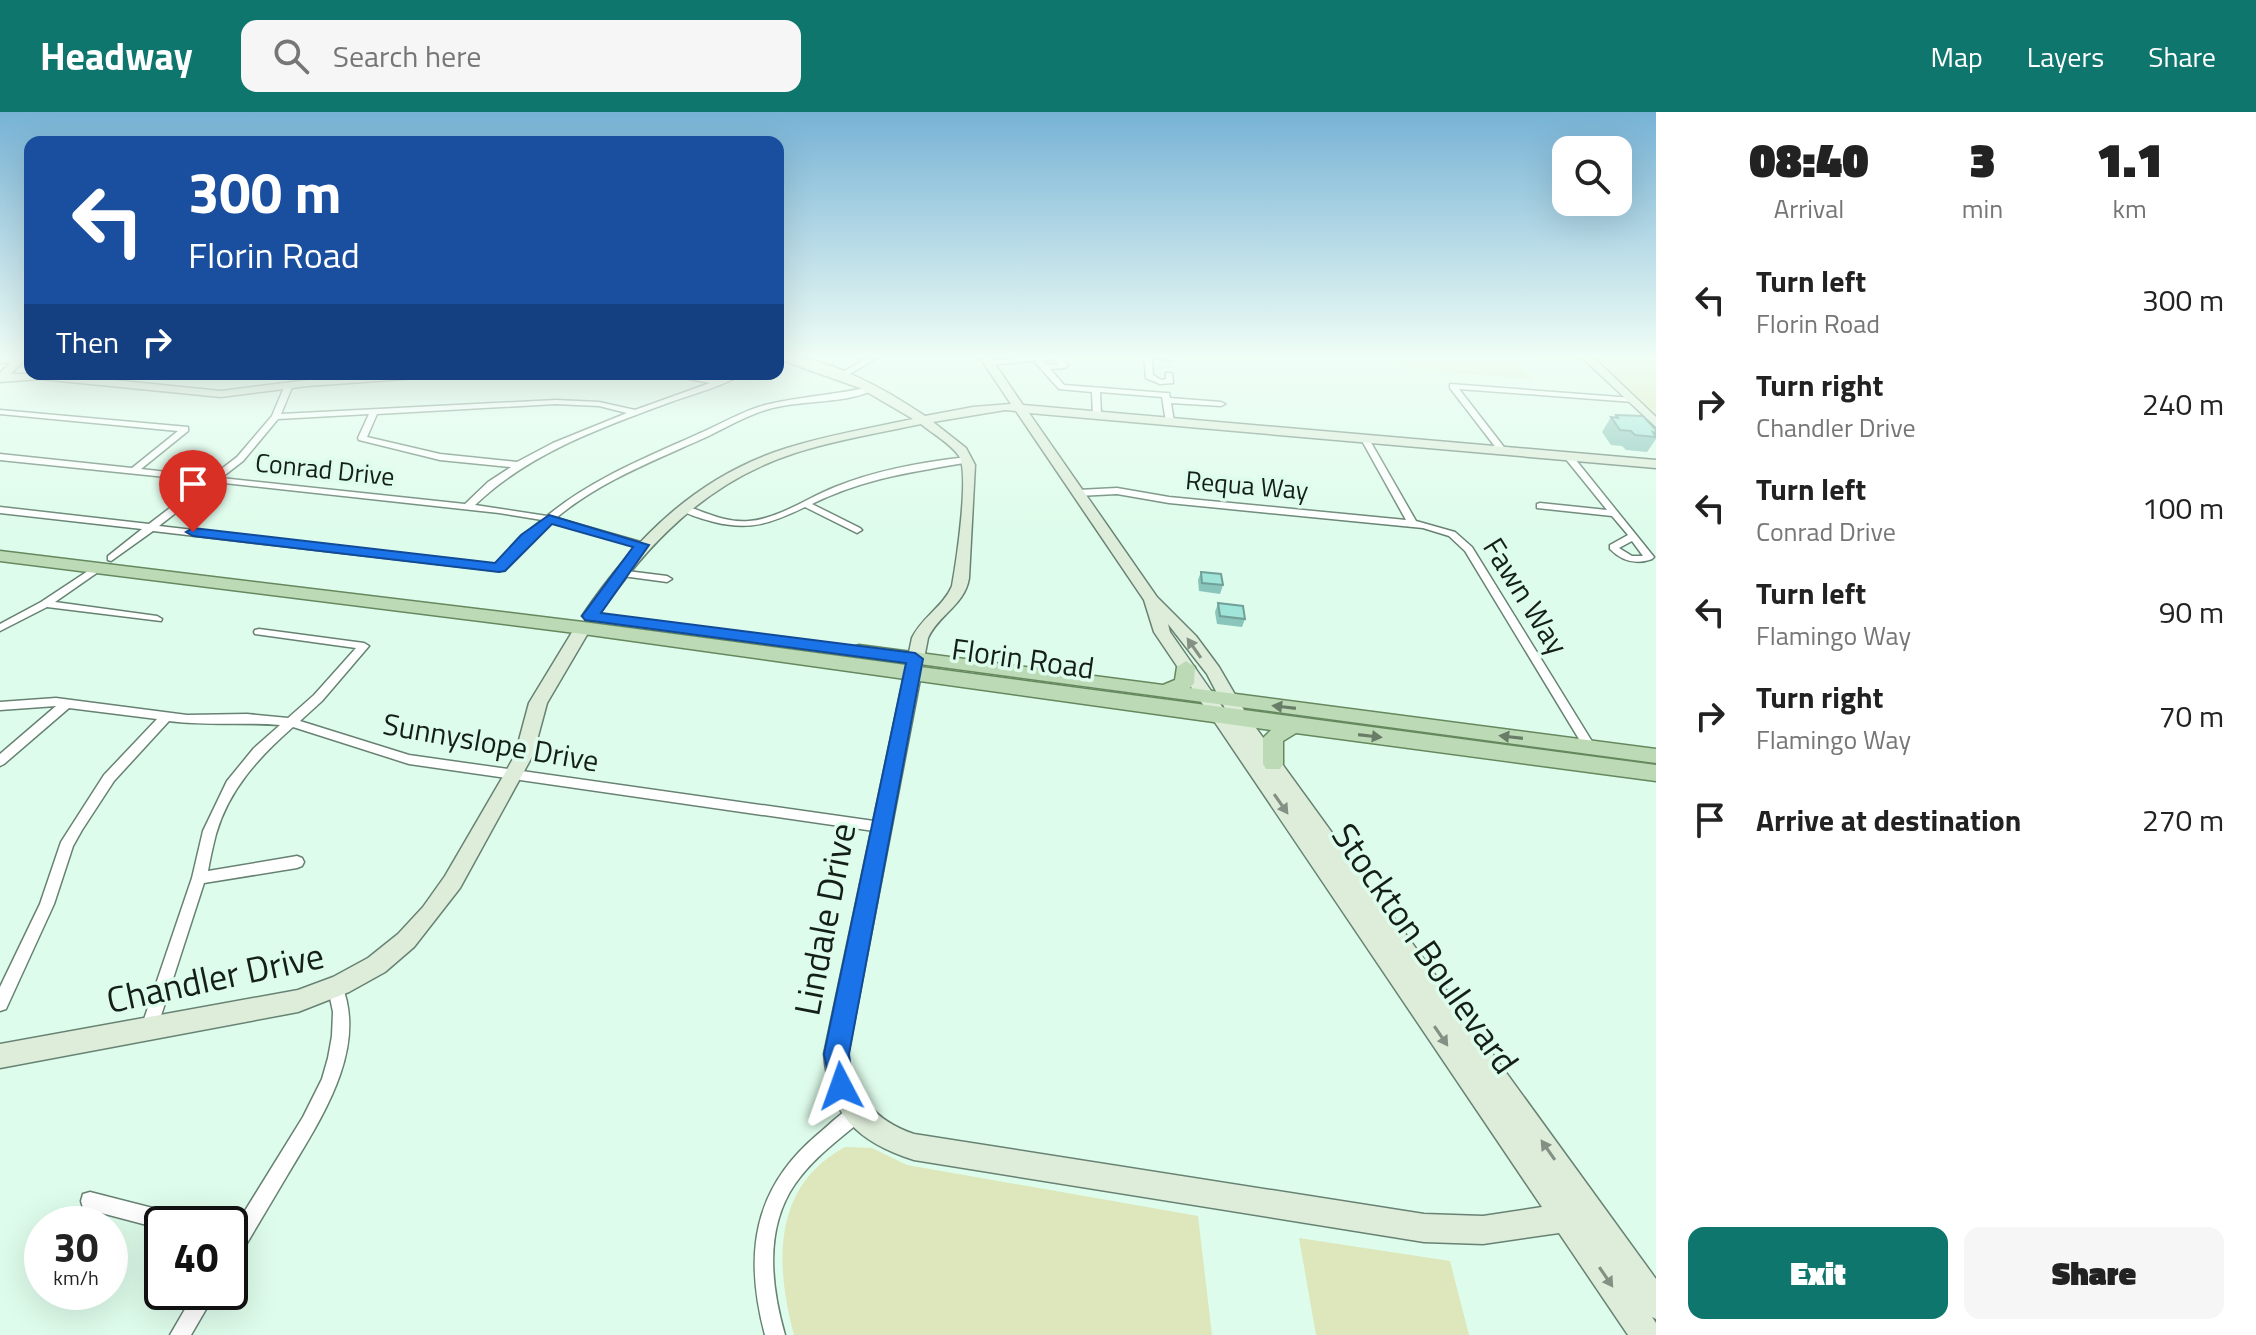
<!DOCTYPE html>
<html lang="en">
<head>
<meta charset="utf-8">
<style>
	:root { --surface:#fff; --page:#f6f6f6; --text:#222; --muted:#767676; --accent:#0f766e }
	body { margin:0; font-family:"Titillium Web",sans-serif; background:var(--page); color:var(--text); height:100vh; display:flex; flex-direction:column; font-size:30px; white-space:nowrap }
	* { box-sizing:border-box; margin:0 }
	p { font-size:26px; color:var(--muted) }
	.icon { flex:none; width:44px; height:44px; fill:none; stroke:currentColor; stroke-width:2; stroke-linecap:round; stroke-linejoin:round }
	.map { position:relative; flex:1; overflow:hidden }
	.side { display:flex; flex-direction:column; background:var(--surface); width:600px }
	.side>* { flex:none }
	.banner { position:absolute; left:24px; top:24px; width:760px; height:244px; border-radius:16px; box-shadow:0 8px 32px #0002; background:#1a4fa0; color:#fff; overflow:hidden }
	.fabs { position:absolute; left:1552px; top:24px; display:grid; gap:16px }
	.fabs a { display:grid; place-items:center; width:80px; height:80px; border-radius:16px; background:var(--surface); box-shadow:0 8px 32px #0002; font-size:40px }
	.speed { position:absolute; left:24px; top:1094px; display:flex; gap:16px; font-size:40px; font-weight:700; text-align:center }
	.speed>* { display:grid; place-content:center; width:104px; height:104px; border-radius:50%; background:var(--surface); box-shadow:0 8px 32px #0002; line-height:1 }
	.speed small { font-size:20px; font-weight:400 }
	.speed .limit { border:4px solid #111; border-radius:12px; background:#fff; color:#111 }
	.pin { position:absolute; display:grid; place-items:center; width:68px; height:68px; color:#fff; margin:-82px -34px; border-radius:50% 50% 50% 0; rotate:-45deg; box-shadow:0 0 8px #0007 }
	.pin .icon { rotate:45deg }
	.me { position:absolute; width:88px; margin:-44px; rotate:356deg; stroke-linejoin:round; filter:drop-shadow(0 0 6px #0008) }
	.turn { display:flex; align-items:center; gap:28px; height:168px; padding:0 32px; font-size:36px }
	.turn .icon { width:104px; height:104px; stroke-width:2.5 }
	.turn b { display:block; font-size:56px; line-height:68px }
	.then { display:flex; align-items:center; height:76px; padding:0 32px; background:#0003; gap:16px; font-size:30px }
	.eta { display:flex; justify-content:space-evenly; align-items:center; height:136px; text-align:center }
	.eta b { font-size:48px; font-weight:800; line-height:56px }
	.cta { display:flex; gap:16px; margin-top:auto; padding:16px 32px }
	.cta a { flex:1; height:92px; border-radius:16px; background:var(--accent); color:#fff; font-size:32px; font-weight:800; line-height:92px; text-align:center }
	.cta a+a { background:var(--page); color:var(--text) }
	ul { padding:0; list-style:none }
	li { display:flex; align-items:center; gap:24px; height:104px; padding:0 32px }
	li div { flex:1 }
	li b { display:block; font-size:30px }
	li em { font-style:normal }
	header { display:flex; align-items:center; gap:48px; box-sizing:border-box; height:112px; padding:0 40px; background:var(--accent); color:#fff }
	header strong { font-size:38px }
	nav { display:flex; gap:44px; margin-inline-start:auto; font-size:28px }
	.search { width:560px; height:72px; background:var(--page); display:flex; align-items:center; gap:20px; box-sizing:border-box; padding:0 28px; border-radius:16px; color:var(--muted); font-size:30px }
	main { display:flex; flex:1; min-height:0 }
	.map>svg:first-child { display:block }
</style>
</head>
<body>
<header>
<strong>Headway</strong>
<div class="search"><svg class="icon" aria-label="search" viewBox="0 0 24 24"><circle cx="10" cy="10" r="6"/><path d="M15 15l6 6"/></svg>Search here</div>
<nav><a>Map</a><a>Layers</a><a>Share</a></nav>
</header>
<main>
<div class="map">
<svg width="1656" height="1223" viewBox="0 0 1656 1223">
	<rect width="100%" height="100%" fill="#defceb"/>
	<g fill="#dde7bb">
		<path d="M1395,243H1512L1532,267L1405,257Z"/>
		<path d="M1591,243H1656V304L1649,298Z"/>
		<path d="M845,1035L872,1036L907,1053L1198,1104L1212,1223H794C775,1152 772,1074 845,1035Z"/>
		<path d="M1299,1126L1450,1149L1469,1223H1316Z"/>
	</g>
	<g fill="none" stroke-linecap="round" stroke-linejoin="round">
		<g stroke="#678273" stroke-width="3">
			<g id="street">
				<path d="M1031,243H1059L1068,254L1064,256L1050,257L1064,273L1166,281H1169L1170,286L1221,290L1225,292L1221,294L1171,291L1174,310L1170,312L1166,310L1162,285L1100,280L1101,303L1097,305L1093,303L1092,280L1059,277L1034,249L988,253L984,251L988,249L1032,245ZM1054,247L1058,252L1047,253L1042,249Z"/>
				<path d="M1173,243L1172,248H1169L1152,246L1153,263L1161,268L1166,267V261H1172L1173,271L1160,272L1146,266L1144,243Z"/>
				<path d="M1355,243H1389L1386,245H1358Z"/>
				<path d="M20,245H23V249L0,251V247Z"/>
				<path d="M867,246L874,248L846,264L839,262Z"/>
				<path d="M664,262H682L718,268L732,262H743C721,275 693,282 668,291C601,316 529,341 475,393L547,404C592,367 645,346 698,322C720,313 742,299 765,293C801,284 838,283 874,274L878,276C846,293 804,287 769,297C746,303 724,317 702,327C651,350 599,370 556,406L644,431V435H638L551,410L529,428L503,458L499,459L153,419L111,449L108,448V444L142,417L0,401V395L149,412L205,369L0,348V342L132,356L178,319L0,302V298L188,315V319L141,357L211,365L237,345L272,304L285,273L289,271L293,273L281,302L556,288L599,290L635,298L710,271ZM556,292L599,294L627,301L553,331L517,350L440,342L367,325L377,302ZM369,302L358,326L359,328L440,348L511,355L488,370L465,392L221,366L243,349L278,307ZM215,370L499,401L542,408L523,424L497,453L159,414Z"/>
				<path d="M1450,272L1633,286L1637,288L1633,290L1459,277L1507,339L1503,342L1500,341L1450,276Z"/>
				<path d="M1362,325L1369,327L1416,409L1455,420L1472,435L1596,636L1598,639L1596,642H1588L1465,439L1449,424L1423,416L1169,391L1117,382L1078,384L1074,381L1078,378L1117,376L1169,385L1406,408L1361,327Z"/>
				<path d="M1565,342H1571L1654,445L1652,447C1636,453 1622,449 1610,437V433L1628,423L1612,404L1537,396V392L1540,391L1607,398L1565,346ZM1632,429L1643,444H1632L1619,436Z"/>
				<path d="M967,345L970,346V350C913,360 865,366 812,392L860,416L862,418L857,421L805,395C772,411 750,419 714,410C702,407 688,403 678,396L683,393C705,400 725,411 749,409C778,407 807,386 835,375C877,358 922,350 967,345Z"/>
				<path d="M97,453L102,456L101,458L55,490L157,504L162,507L161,509L47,495L0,519V512L41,490Z"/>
				<path d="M619,458L667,464L672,467L667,470L615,463L614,461Z"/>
				<path d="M259,517L364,531L369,534L322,589L300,609L409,643L881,710L886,711L888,715L886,719L881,720L409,652L293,615C259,645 229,677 216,722C213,734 210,747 208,759L297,744L302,746L304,750L302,754L297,756L204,771L157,916L155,921L149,923L143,921L141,916L192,766L203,719L227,669L254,636L280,613C243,610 206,614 169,609L114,669L82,718L73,734L54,792L6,897L0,899V875L40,792L61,730L104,663L157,607L69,596L4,652L0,654V642L56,594L0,598V590L56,586L187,603L247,602L288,606L314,583L356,536L255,522L254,520L255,518Z"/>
				<path d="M336,869L341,871C369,937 320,1008 288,1062C271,1091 254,1119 237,1148L230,1151V1123L303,1005L322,967L328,946L332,924L333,900L328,876L331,871Z"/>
				<path d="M856,993L862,996L865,1002L862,1008C838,1028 812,1047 795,1072C764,1117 771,1174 785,1223H765C744,1144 752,1078 817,1023C829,1013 842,999 856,993Z"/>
				<path d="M90,1080L180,1103L187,1105L189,1112H162V1117L90,1098L83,1096L81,1089L83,1082Z"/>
				<path d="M195,1180H216L191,1223H170Z"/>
			</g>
		</g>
		<g stroke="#678273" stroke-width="3">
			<g id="secondary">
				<path d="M18,243H29L11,262H53L221,279L308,268L438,262L433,265L308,274L221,285L40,267L0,270V261Z"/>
				<path d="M778,243C825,243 887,278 925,304L973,295L1011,292L978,243H989L1023,293L1656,348V356L1029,301L1157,485L1196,524L1219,555L1248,605L1656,1167V1207L1652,1205L1656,1211V1223H1628L1559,1121L1483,1132L1424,1130L914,1048C858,1030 829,1003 824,942L912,526C922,505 943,495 952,474C956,452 970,361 959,344C950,331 933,322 921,312C879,321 835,328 795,341C706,370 646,432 596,507L590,509L582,504C634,427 697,364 787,336C828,323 871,316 913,307L860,276L778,247ZM1005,298L1016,299L1144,488L1154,520L1542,1095L1483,1104L1424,1102L914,1022C875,1009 853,983 848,942L928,526C938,503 965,493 969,466L975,353L966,336L933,310ZM1168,512L1207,562L1230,606L1170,520Z"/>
				<path d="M1579,243H1591L1656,305V315Z"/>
				<path d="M583,511L591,516L547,591L533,643L460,776L414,835L385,860L349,880L298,900L0,956V932L298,878L333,865L368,846L398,822L423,795L445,764L505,661L515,643L529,591L577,512Z"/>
			</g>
		</g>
		<g stroke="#65885e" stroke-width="3">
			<g id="primary">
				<path d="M0,439L583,510L1656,653V669L1296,621L1283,629V652L1280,657H1266L1263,652V626L1271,618L583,522L0,449Z"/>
				<path d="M859,533L1163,573L1175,568L1177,555L1186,549L1195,555L1194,571L1190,576L1656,637V651L853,543L850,539L853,535Z"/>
			</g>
		</g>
		<use href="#street" fill="#fff" fill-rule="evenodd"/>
		<use href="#secondary" fill="#deecda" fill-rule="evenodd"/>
		<use href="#primary" fill="#bcdab5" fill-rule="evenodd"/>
	</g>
	<g fill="#8ac5bb">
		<path d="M1616,303L1656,318V327L1647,340L1626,338L1622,334L1611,333L1602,320L1611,305H1614Z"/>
		<path d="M1201,460L1223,473L1220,482L1199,479L1198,468Z"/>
		<path d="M1218,491L1245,507L1242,515L1217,512L1215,500Z"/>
	</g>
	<g fill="#a0e5d9" stroke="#70a098" stroke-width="2">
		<path d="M1616,303L1643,304L1656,318V321L1653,320L1656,325L1635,323L1631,319L1620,318L1611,305L1618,306Z"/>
		<path d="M1201,460L1221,462L1223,473L1202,471Z"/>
		<path d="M1218,491L1243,494L1245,507L1220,504Z"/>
	</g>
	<defs><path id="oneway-solid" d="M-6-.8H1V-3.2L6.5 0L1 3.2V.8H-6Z" transform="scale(2)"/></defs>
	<g fill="#839083">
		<use href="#oneway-solid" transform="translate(1194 536) rotate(-125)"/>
		<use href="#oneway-solid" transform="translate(1281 692) rotate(55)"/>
		<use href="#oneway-solid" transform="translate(1441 924) rotate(56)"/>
		<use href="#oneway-solid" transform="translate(1548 1038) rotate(-125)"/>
		<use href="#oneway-solid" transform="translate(1606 1165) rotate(56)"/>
	</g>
	<g fill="#687c67">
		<use href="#oneway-solid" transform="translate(1284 595) rotate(-173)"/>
		<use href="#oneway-solid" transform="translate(1370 624) rotate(7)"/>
		<use href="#oneway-solid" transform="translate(1511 625) rotate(-173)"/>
	</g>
	<linearGradient id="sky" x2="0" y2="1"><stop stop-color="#76b2d5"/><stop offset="0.59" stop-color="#f0fef6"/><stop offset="1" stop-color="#f0fef6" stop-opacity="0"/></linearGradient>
	<rect width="1656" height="415" fill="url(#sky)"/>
	<path fill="#1a73e8" stroke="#114b97" stroke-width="2" d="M549,403L649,433L601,501L915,541L923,547L849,942L853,974L850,982L841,986L832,982L824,942L906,551L585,508L582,504L633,435L552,412L505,459L499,460L193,424L186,420L193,416L495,451L521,423Z"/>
	<g text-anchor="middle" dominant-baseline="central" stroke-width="7" stroke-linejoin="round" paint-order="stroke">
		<g font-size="26" fill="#141f19" stroke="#defceb">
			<text transform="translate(325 357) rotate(6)">Conrad Drive</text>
			<text transform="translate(1247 373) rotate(5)">Requa Way</text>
		</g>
		<g font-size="30" fill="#141f19" stroke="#defceb">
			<text transform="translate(1526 484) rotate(58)">Fawn Way</text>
			<text transform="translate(1023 546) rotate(8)">Florin Road</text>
			<text transform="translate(491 630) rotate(10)">Sunnyslope Drive</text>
		</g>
		<g font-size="36" fill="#141f19" stroke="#defceb">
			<text transform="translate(824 807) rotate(-79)">Lindale Drive</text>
			<text transform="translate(1426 836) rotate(55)">Stockton Boulevard</text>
			<text transform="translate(215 865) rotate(-12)">Chandler Drive</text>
		</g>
	</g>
</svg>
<div class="fabs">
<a><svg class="icon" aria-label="search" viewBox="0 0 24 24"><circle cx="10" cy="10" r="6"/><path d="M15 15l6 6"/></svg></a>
</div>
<div class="speed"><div>30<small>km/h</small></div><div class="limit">40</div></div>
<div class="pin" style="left:193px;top:420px;background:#d93025"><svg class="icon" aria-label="arrive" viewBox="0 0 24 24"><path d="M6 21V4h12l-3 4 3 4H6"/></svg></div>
<svg class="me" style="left:841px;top:974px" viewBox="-20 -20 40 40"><path d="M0-17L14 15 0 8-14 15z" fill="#1a73e8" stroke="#fff" stroke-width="4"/></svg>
<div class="banner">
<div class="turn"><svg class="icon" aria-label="left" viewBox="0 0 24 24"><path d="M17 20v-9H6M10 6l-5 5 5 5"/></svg><div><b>300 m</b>Florin Road</div></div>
<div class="then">Then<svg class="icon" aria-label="right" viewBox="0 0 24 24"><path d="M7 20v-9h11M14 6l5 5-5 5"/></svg></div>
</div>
</div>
<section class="side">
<div class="eta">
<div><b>08:40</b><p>Arrival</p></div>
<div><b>3</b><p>min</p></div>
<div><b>1.1</b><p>km</p></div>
</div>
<ul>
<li><svg class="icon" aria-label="left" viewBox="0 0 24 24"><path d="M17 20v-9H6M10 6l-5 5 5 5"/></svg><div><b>Turn left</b><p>Florin Road</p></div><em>300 m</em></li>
<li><svg class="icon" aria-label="right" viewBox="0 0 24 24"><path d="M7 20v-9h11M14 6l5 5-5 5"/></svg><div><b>Turn right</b><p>Chandler Drive</p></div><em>240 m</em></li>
<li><svg class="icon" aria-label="left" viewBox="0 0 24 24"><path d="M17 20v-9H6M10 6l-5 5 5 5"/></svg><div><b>Turn left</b><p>Conrad Drive</p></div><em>100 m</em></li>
<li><svg class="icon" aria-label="left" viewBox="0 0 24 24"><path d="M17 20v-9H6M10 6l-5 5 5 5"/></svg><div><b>Turn left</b><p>Flamingo Way</p></div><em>90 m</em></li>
<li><svg class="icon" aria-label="right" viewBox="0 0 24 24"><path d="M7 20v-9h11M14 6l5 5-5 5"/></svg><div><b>Turn right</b><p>Flamingo Way</p></div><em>70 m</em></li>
<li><svg class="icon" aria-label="arrive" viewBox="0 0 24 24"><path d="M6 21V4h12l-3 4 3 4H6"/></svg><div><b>Arrive at destination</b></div><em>270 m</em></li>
</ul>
<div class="cta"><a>Exit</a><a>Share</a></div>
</section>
</main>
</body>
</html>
